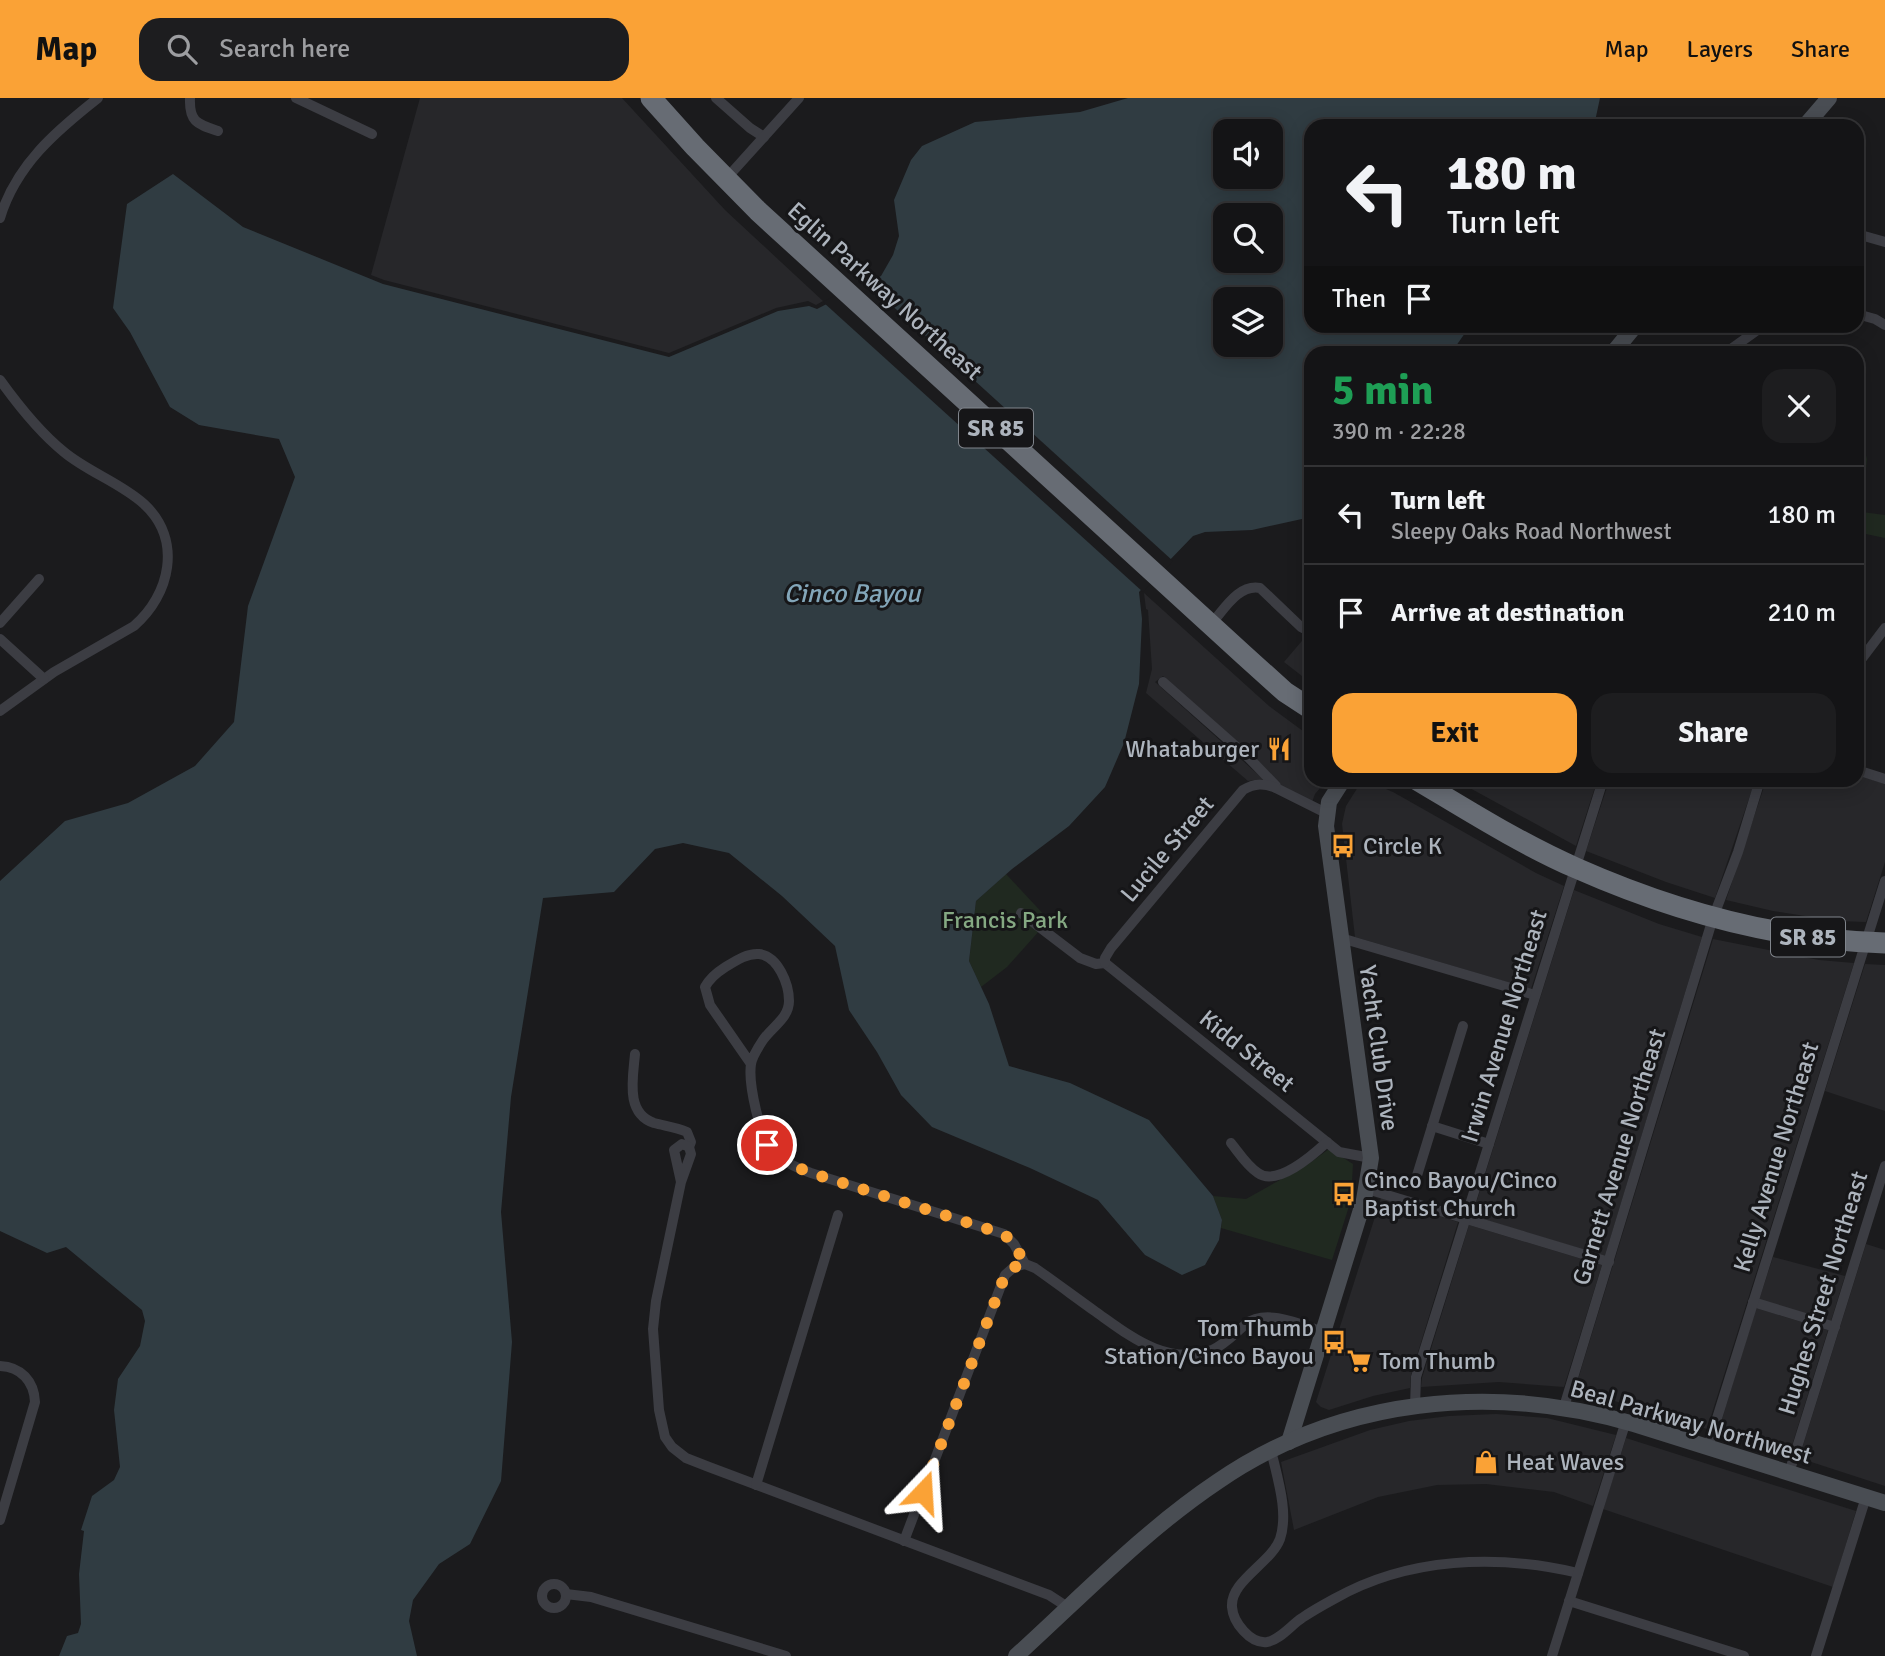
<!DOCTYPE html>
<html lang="en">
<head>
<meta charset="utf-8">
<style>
	:root { --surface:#141416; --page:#1d1d1f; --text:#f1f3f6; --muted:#9d9ea1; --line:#333335; --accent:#faa236 }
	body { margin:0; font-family:Signika,sans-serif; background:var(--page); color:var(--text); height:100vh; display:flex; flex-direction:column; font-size:26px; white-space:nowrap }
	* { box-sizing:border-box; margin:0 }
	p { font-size:23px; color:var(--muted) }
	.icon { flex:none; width:38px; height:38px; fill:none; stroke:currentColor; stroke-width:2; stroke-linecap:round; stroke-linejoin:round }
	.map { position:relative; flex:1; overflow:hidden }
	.drawer { position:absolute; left:1304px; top:248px; width:560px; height:441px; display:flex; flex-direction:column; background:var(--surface); border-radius:21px; box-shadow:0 4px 18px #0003,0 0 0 2px var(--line) }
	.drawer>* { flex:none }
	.top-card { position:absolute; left:1304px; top:21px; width:560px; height:214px; border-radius:21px; box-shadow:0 4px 18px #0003,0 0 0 2px var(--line); background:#141416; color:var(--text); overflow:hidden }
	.fabs { position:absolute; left:1213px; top:21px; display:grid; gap:14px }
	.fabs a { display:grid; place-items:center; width:70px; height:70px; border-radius:14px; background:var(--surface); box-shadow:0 4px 18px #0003,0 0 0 2px var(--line); font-size:35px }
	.pin { position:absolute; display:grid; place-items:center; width:60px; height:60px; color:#fff; margin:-30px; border:4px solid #fff; border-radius:50%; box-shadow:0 2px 7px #0007 }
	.me { position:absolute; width:77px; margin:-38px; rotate:20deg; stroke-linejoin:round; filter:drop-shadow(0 0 5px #0008) }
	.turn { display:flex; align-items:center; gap:24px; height:147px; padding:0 28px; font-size:32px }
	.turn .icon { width:91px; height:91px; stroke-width:2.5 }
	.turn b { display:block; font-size:49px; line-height:60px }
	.then { display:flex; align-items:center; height:66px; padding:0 28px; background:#0003; gap:14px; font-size:26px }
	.round { display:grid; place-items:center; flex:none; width:74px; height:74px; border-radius:21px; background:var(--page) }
	.overview { display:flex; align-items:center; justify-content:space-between; height:119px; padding:0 28px }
	h1 { font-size:42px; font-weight:700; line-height:52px; color:#1e9e55 }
	.button { display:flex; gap:14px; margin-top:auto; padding:14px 28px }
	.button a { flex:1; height:80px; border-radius:21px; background:var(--accent); color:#111; font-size:28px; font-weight:700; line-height:80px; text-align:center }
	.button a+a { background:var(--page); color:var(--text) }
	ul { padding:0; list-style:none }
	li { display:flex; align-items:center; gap:21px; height:98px; padding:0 28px; border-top:2px solid var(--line) }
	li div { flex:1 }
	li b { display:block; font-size:26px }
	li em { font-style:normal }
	header { display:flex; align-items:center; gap:42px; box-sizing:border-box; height:98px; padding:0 35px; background:var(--accent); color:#111 }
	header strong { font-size:33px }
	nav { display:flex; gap:38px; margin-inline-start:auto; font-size:24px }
	.search { width:490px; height:63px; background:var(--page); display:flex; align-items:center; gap:18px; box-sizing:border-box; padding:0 24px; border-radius:21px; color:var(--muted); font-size:26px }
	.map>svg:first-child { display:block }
</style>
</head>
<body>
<header>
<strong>Map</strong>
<div class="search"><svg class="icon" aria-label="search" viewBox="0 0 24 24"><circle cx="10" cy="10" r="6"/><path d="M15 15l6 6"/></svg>Search here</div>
<nav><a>Map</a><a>Layers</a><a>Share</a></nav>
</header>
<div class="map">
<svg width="1885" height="1558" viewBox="0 0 1885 1558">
	<rect width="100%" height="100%" fill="#1b1b1d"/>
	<g fill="#27272a">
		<path d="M420,0H622L725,112L823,203L816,207L808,203L776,210L669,255L384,182L371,177Z"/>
		<path d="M1144,495L1269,608L1311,639V682L1326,683L1315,696L1312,704L1282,688L1252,657L1163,578L1155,584L1263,681L1248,683L1146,595L1152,571L1148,512L1146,511Z"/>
		<path d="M1307,537L1311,539V585L1284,564Z"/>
		<path d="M1857,677L1885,686V764L1866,824L1837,823L1773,813L1726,802L1766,683L1857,682Z"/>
		<path d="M1367,683L1393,694L1536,775L1564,788L1531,891L1355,839L1342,726L1346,708L1358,689Z"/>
		<path d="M1457,683L1597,682V683L1576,748Z"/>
		<path d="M1609,683H1755L1715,800L1666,784L1586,753Z"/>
		<path d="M1574,792L1659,826L1702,839L1605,1158L1472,1118Z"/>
		<path d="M1713,841L1819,862L1854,865L1707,1331L1575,1291Z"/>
		<path d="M1865,866L1885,867V1013L1825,993Z"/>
		<path d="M1381,1100L1458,1124L1411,1277L1410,1290L1373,1298L1329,1312L1321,1309L1316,1304Z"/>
		<path d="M1469,1127L1602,1167L1564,1289L1499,1284L1421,1289L1422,1280Z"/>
		<path d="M1866,1146L1885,1152V1388L1799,1360Z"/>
		<path d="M1773,1159L1845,1178L1831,1223L1759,1202Z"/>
		<path d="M1756,1210L1828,1232L1789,1357L1718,1334Z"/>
		<path d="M1496,1316L1547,1320L1616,1337L1593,1408L1554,1394L1486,1386L1437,1387L1378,1399L1294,1432L1281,1364L1370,1332L1409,1323L1449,1318Z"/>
		<path d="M1626,1340L1856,1413L1833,1489L1603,1411Z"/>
	</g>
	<g fill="#202920">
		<path d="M1857,324L1867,361L1862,414L1885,417V440L1861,435L1857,444Z"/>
		<path d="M1006,776L1049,822L1007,869L981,889L969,863L976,803Z"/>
		<path d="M1329,1051L1353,1066L1351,1102L1332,1162L1221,1130L1222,1122L1213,1098L1246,1101L1307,1067Z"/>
	</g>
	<path fill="#303c42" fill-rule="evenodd" d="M1128,0H1600L1594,28H1311V228H1470L1451,255L1311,256V419L1252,432L1205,434L1193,438L1139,494L1142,521L1139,586L1124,645L1105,689L1069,728L1012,771L976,803L969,863L989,906L1009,968L1070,985L1149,1022L1213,1098L1222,1122L1219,1142L1205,1167L1182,1177L1145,1157L1098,1102L1030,1070L932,1029L901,997L877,954L849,912L835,848L782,798L729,755L683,745L655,751L614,794L543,800L511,999L501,1114L512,1244L501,1383L470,1446L439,1466L413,1502L409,1523L417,1558H59L67,1538L78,1535L81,1526L79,1476L84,1433L81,1432L92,1398L114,1382L120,1369L114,1312L118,1281L140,1248L145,1223L142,1212L66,1149L47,1155L0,1133V783L65,723L128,705L195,668L234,624L248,508L295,379L279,341L199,327L170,309L130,234L113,210L127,106L173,76L243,129L383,186L669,259L778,213L809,208L817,211L881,178L893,157L899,138L894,102L911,62L922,48L975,24L1080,14ZM1225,33H1270V79H1225ZM1225,117H1270V163H1225ZM1225,201H1270V247H1225Z"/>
	<path fill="#1b1b1d" d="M864,182L1173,463L1143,494L823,204Z"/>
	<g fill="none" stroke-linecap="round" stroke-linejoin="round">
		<g stroke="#3c3d43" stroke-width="10">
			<path d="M190,0C189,24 197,26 218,33"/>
			<path d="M296,0L372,36"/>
			<path d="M716,0L750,30L764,39"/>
			<path d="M725,82L799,0"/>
			<path d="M0,120C16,67 56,33 98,0"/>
			<path d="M1857,136L1885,144"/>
			<path d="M1857,216L1875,221L1885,227"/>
			<path d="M1724,256L1763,228"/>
			<path d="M0,282C18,307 39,334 64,354C88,374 121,385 144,406C183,442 170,497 134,528L54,574L0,613"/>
			<path d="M0,525L39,481"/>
			<path d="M1211,526C1224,512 1238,486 1260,490L1301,529L1311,534"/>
			<path d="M0,541L44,581"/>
			<path d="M1857,567L1885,530"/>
			<path d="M1163,584L1249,660L1276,688V690L1328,716"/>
			<path d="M1857,672L1885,681"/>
			<path d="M1021,815L1080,860L1096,866L1105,865"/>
			<path d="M1341,840L1535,897"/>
			<path d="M1105,865L1339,1054L1371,1060"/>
			<path d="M1105,865V860L1111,850L1243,692C1255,685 1264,685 1276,690"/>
			<path d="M635,956C633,980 625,1015 654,1025C665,1028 676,1029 687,1034L691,1044L689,1049"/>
			<path d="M751,966L710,907L705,889C710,880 716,875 724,870C734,864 746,855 759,856C778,858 789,886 789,903C789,920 772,929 763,942C759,948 752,959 751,966C748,985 760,1041 773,1054C783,1064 797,1070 811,1075L1004,1136L1014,1146L1025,1166L1035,1170C1055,1184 1075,1199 1096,1214C1130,1238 1167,1269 1212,1252C1226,1246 1235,1235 1246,1226C1266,1210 1302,1227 1323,1234"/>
			<path d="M1432,1028L1489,1046"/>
			<path d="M1231,1045C1239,1055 1247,1068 1258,1075C1277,1089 1313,1057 1327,1044"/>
			<path d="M681,1084L691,1056L689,1049L682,1046L674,1052L681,1084L656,1203L653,1231L659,1312L665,1339L672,1349L686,1360L709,1369L1049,1497L1069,1510"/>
			<path d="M1415,1084L1463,928"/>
			<path d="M1367,1091L1609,1164"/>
			<path d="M1753,1204L1835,1229"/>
			<path d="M0,1268C21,1269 34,1283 35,1304L0,1422"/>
			<path d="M1415,1308L1416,1279L1603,682"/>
			<path d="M1564,1309L1713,820L1738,754L1760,682"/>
			<path d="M1708,1349L1885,783"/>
			<path d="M1271,1352C1277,1379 1289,1414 1280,1441C1271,1465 1230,1483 1232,1509C1233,1524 1250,1546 1267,1544C1280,1542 1291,1527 1302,1520C1312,1513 1323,1507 1334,1501C1408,1459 1497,1456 1578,1475"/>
			<path d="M1789,1375L1885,1068"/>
			<path d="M756,1387L838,1117"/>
			<path d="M904,1443L1005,1177L1014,1169L1025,1166"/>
			<circle cx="554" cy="1498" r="12"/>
			<path d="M566,1496L591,1499L786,1558"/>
			<path d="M1569,1503L1744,1558"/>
			<path d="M1552,1558L1626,1323"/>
			<path d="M1816,1558L1866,1399"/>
		</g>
		<g stroke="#494d53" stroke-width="16">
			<path d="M1805,28L1829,0"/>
			<path d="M1612,256L1635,228"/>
			<path d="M1289,1344L1364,1102L1371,1060L1326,728L1329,704L1343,682"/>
			<path d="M1016,1558C1081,1499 1144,1433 1217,1384C1340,1299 1493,1285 1634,1326L1885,1405"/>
		</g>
		<g stroke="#676c74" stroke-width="21">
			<path d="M651,0L695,49L758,113L1245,558L1285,594L1311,611"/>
			<path d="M1417,682C1469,713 1521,746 1576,770C1673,813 1778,842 1885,845"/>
		</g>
	</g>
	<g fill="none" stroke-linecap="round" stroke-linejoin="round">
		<path stroke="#faa236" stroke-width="12" stroke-dasharray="0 21.6" d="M767,1047L785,1064L811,1075L1004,1136L1014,1146L1025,1166L1014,1169L1005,1177L923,1394"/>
	</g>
	<defs>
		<g id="restaurant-bare" transform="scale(1.89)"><path d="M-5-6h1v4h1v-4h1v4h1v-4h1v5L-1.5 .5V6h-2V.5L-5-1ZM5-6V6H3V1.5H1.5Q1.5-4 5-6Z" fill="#faa236" stroke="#161618" stroke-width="2.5" paint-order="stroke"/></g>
		<g id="bus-bare" transform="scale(1.89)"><path d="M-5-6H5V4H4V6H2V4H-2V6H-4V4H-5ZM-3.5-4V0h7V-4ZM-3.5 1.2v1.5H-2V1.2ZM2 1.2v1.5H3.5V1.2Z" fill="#faa236" stroke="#161618" stroke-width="2.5" paint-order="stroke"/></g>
		<g id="supermarket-bare" transform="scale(1.89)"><path d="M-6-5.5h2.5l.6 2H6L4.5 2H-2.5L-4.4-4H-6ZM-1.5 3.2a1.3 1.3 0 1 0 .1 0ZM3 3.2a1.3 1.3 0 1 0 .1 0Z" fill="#faa236" stroke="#161618" stroke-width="2.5" paint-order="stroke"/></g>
		<g id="shop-bare" transform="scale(1.89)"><path d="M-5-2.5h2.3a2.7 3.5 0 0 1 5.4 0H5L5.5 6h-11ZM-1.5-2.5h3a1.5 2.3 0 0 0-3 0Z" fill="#faa236" stroke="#161618" stroke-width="2.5" paint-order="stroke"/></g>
	</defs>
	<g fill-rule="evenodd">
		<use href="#restaurant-bare" x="1279" y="651"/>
		<use href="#bus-bare" x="1343" y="748"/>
		<use href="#bus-bare" x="1344" y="1096"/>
		<use href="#bus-bare" x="1334" y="1244"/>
		<use href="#supermarket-bare" x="1359" y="1263"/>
		<use href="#shop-bare" x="1486" y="1364"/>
	</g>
	<g text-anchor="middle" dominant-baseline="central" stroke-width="6" stroke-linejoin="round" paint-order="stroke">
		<g fill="#161618" stroke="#80858c" stroke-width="2">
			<rect x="959" y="310.5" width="74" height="39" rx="5"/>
			<rect x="1771" y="819.5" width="74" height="39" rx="5"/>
		</g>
		<g font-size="23" font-weight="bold" fill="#adb4bd">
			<text x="996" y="330">SR 85</text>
			<text x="1808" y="839">SR 85</text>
		</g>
		<g font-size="24" fill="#adb4bd" stroke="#161618">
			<text transform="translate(885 193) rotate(42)">Eglin Parkway Northeast</text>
			<text transform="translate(1167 751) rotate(-50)">Lucile Street</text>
			<text transform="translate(1504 928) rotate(-73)">Irwin Avenue Northeast</text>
			<text transform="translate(1379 950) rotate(82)">Yacht Club Drive</text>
			<text transform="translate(1247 953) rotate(39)">Kidd Street</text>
			<text transform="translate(1619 1059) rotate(-73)">Garnett Avenue Northeast</text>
			<text transform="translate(1776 1059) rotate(-73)">Kelly Avenue Northeast</text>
			<text transform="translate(1823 1195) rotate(-73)">Hughes Street Northeast</text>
			<text transform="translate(1691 1324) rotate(16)">Beal Parkway Northwest</text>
		</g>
		<g font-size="24" fill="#adb4bd" stroke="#161618" text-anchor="start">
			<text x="1259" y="651" text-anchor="end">Whataburger</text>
			<text x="1363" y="748">Circle K</text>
			<text x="1364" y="1082">Cinco Bayou/Cinco<tspan x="1364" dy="28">Baptist Church</tspan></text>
			<text x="1314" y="1230" text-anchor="end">Tom Thumb<tspan x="1314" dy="28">Station/Cinco Bayou</tspan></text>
			<text x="1379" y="1263">Tom Thumb</text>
			<text x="1506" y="1364">Heat Waves</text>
		</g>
		<g font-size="24" fill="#85a983" stroke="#161618">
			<text x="1005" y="822">Francis Park</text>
		</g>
		<g font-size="26" font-style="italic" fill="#83a6b9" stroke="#161618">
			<text x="852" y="496">Cinco Bayou</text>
		</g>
	</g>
</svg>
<div class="fabs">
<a><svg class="icon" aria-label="sound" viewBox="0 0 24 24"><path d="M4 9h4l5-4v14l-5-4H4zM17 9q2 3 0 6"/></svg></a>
<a><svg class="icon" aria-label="search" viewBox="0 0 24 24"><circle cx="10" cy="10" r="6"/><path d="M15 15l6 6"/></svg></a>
<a><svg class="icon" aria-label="layers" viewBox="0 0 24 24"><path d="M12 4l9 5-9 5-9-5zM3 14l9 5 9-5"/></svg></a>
</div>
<div class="pin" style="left:767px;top:1047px;background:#d93025"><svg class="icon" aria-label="arrive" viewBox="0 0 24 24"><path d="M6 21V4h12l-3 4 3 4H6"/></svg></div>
<svg class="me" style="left:923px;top:1394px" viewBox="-20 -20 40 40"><path d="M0-17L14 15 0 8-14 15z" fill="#faa236" stroke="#fff" stroke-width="4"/></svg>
<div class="top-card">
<div class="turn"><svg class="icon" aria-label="left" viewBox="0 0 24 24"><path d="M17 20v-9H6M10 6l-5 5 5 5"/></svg><div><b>180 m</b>Turn left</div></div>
<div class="then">Then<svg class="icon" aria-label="arrive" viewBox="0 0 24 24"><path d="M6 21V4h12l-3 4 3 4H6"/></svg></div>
</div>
<section class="drawer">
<div class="overview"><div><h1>5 min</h1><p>390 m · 22:28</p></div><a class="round"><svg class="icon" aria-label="close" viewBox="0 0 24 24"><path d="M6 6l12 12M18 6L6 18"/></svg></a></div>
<ul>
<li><svg class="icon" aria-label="left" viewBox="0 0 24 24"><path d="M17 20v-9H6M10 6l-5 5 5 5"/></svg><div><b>Turn left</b><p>Sleepy Oaks Road Northwest</p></div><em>180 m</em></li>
<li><svg class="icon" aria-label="arrive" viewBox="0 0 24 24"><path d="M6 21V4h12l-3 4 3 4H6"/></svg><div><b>Arrive at destination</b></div><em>210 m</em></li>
</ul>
<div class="button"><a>Exit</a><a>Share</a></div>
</section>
</div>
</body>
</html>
